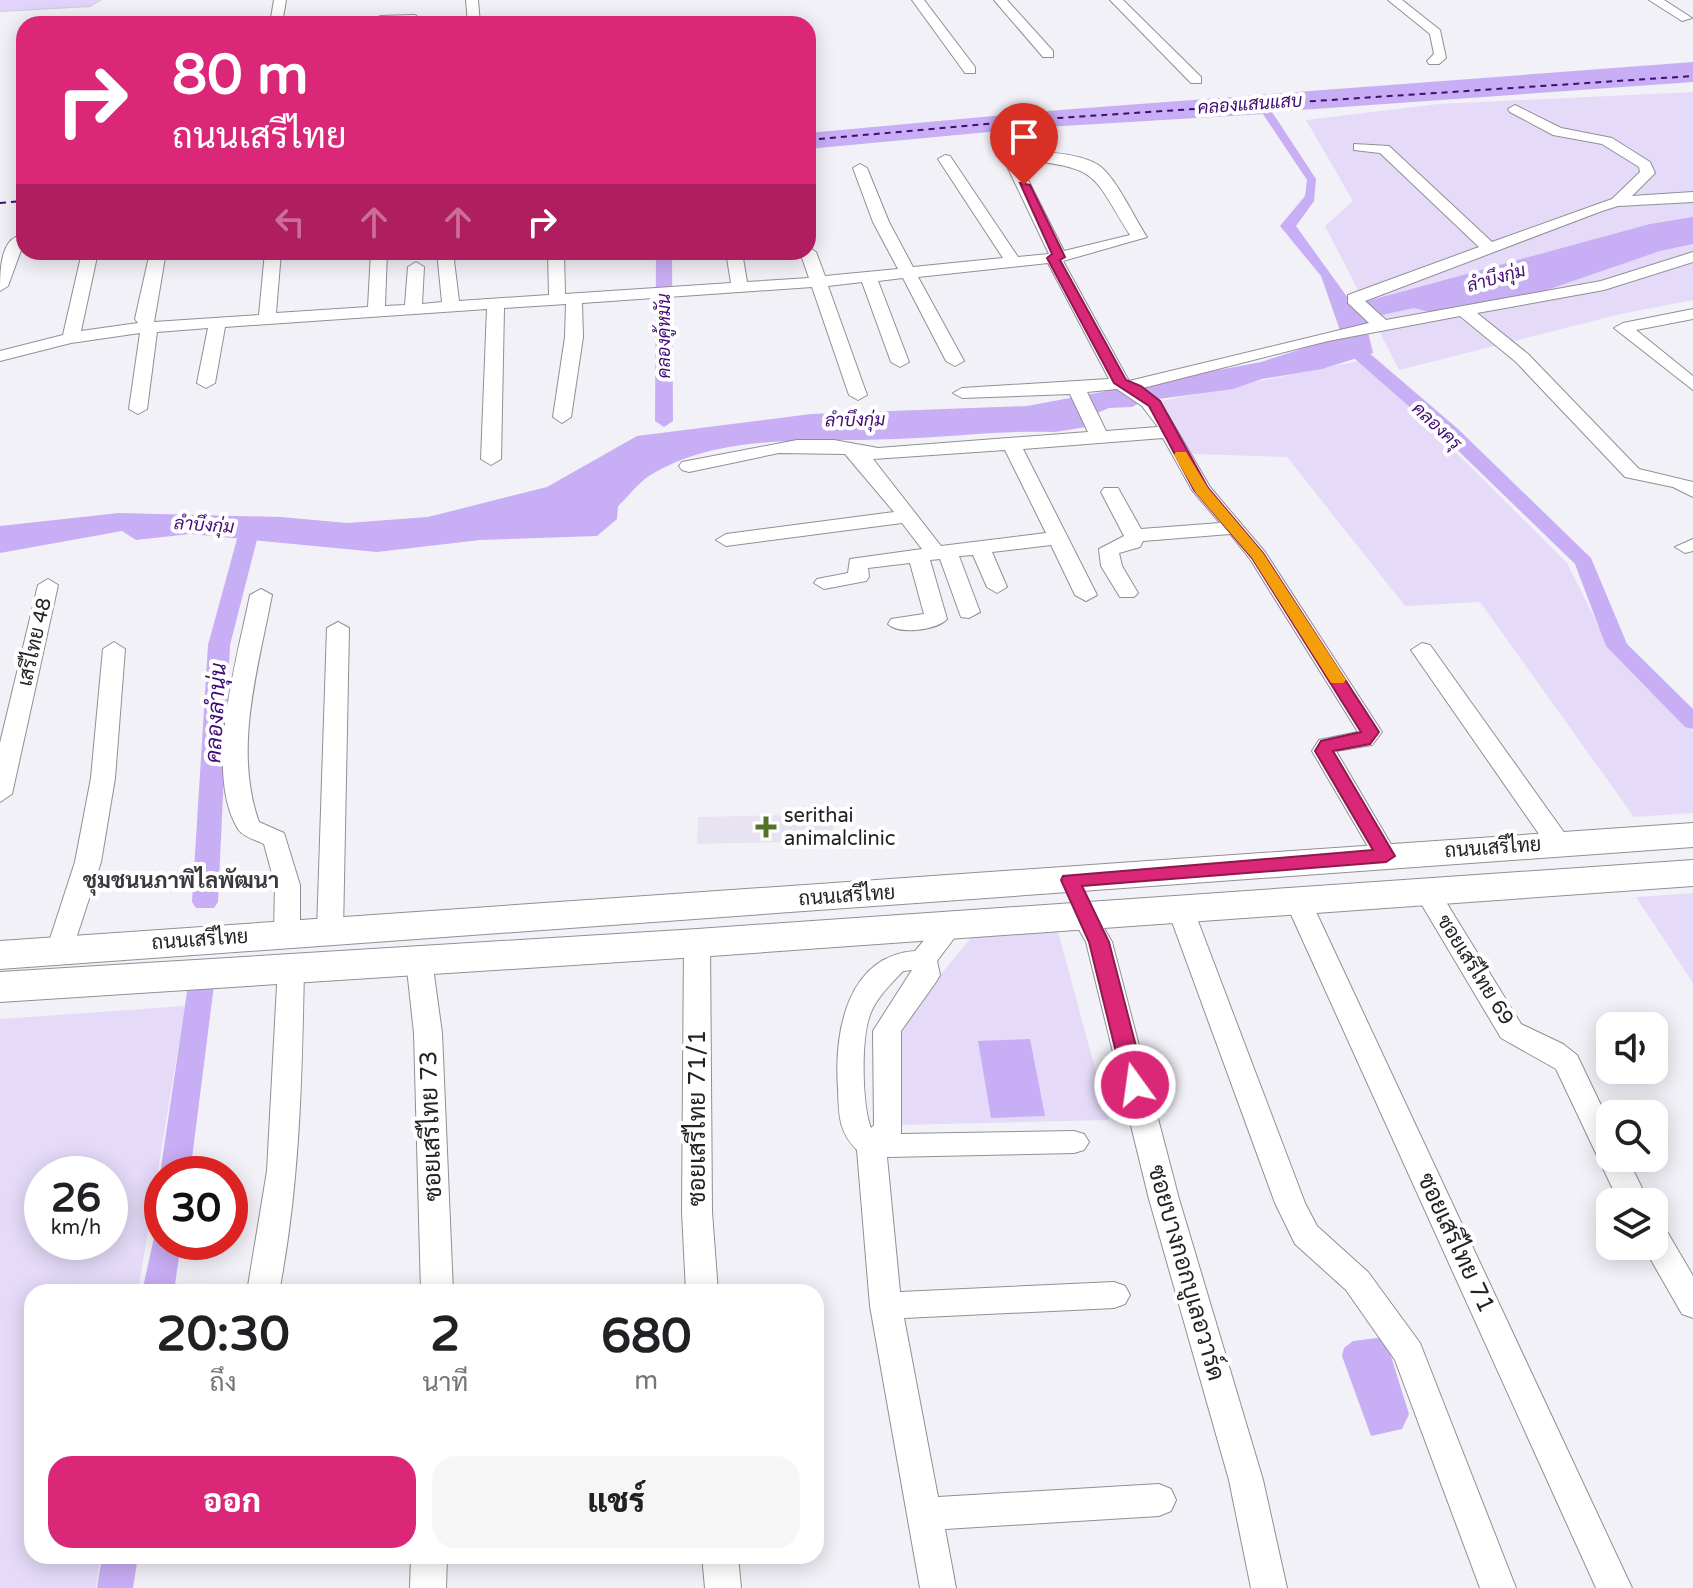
<!DOCTYPE html>
<html lang="th">
<head>
<meta charset="utf-8">
<style>
	:root { --surface:#fff; --page:#f6f6f6; --text:#202124; --muted:#757577; --accent:#db2777 }
	body { margin:0; font-family:"Varela Round",Sarabun,sans-serif; background:var(--page); color:var(--text); height:100vh; display:flex; flex-direction:column; font-size:30px; white-space:nowrap }
	* { box-sizing:border-box; margin:0 }
	p { font-size:26px; color:var(--muted) }
	.icon { flex:none; width:44px; height:44px; fill:none; stroke:currentColor; stroke-width:2; stroke-linecap:round; stroke-linejoin:round }
	.map { position:relative; flex:1; overflow:hidden }
	.drawer { position:absolute; left:24px; top:1284px; width:800px; height:280px; display:flex; flex-direction:column; background:var(--surface); border-radius:24px; box-shadow:0 4px 20px #0003 }
	.drawer>* { flex:none }
	.hud { position:absolute; left:16px; top:16px; width:800px; height:244px; border-radius:24px; box-shadow:0 4px 20px #0003; background:#db2777; color:#fff; overflow:hidden }
	.fabs { position:absolute; left:1596px; top:1012px; display:grid; gap:16px }
	.fabs a { display:grid; place-items:center; width:72px; height:72px; border-radius:16px; background:var(--surface); box-shadow:0 4px 20px #0003; font-size:40px }
	.speed { position:absolute; left:24px; top:1156px; display:flex; gap:16px; font-size:40px; font-weight:700; text-align:center }
	.speed>* { display:grid; place-content:center; width:104px; height:104px; border-radius:50%; background:var(--surface); box-shadow:0 4px 20px #0003; line-height:1 }
	.speed small { font-size:20px; font-weight:400 }
	.speed .limit { border:12px solid #d22; background:#fff; color:#111 }
	.pin { position:absolute; display:grid; place-items:center; width:68px; height:68px; color:#fff; margin:-82px -34px; border-radius:50% 50% 50% 0; rotate:-45deg; box-shadow:0 0 8px #0007 }
	.pin .icon { rotate:45deg }
	.me { position:absolute; width:88px; margin:-44px; rotate:346deg; stroke-linejoin:round; filter:drop-shadow(0 0 6px #0008) }
	.turn { display:flex; align-items:center; gap:28px; height:168px; padding:0 24px; font-size:36px }
	.turn .icon { width:104px; height:104px; stroke-width:2.5 }
	.turn b { display:block; font-size:56px; line-height:68px }
	.lanes { display:flex; align-items:center; height:76px; padding:0 24px; background:#0003; justify-content:center; gap:40px; direction:ltr }
	.lanes .off { opacity:.35 }
	.eta { display:flex; justify-content:space-evenly; align-items:center; height:136px; text-align:center }
	.eta b { font-size:48px; font-weight:800; line-height:56px }
	.action { display:flex; gap:16px; margin-top:auto; padding:16px 24px }
	.action a { flex:1; height:92px; border-radius:24px; background:var(--accent); color:#fff; font-size:32px; font-weight:800; line-height:92px; text-align:center }
	.action a+a { background:var(--page); color:var(--text) }
	.map>svg:first-child { display:block }
</style>
</head>
<body>
<div class="map">
<svg width="1693" height="1588" viewBox="0 0 1693 1588">
	<rect width="100%" height="100%" fill="#f3f1f8"/>
	<path fill="#e8e3f1" d="M833,814L834,841L697,844L698,817Z"/>
	<g fill="#e5dbf9" fill-rule="evenodd">
		<path d="M1693,92V300L1621,314L1399,370L1325,226L1353,201L1306,120L1438,104Z"/>
		<path d="M1363,360L1567,563L1609,647L1693,731V813L1634,817L1480,602L1405,606L1287,457L1191,454L1161,401Z"/>
		<path d="M1693,893V983L1636,897Z"/>
		<path d="M1057,928L1109,1120L899,1125L901,1022L975,933Z"/>
		<path d="M185,1006L138,1292H32V1556H100L96,1588H0V1019ZM110,1174V1242H42V1174Z"/>
	</g>
	<g fill="#c8aef5">
		<path d="M1693,62V82L1272,112L1316,179L1314,201L1296,226L1353,305L1650,224L1693,217V244L1660,251L1538,293L1433,313L1414,308L1372,317L1368,332L1373,353L1322,369L1262,379L1233,389L1143,401L1132,407L1109,408L1088,417L1086,427L1055,432C1002,430 949,437 896,439C815,443 722,431 649,476C638,483 628,497 618,506L617,519L597,536L480,540L377,552L190,534L136,540L122,531L0,553V526L119,513L281,517L347,523L428,517L547,487L637,436L811,414L1027,406L1261,362L1342,336L1321,276L1280,226L1305,196L1307,180L1263,114L1030,128L808,149V133L1060,110Z"/>
		<path d="M1030,1039L1045,1116L991,1118L978,1041Z"/>
		<path d="M1385,1337L1409,1414L1402,1429L1371,1436L1342,1356L1344,1348L1353,1341Z"/>
	</g>
	<g fill="none" stroke-linecap="round" stroke-linejoin="round">
		<g fill="#c8aef5" fill-rule="evenodd">
			<path d="M656,252H672L673,421L664,427L655,421Z"/>
			<path d="M1348,324L1357,329L1361,346L1458,429L1591,558L1627,644L1693,709V729L1685,727L1606,646L1575,564L1444,437L1347,352L1339,329Z"/>
			<path d="M250,522L260,528L230,645L218,902L214,908H196L192,902L208,645L240,528Z"/>
			<path d="M201,975L210,978L214,985L190,1174H162V1178L160,1174L188,985L192,978Z"/>
			<path d="M162,1231V1242H181L174,1292H142L155,1233Z"/>
			<path d="M102,1556H138L133,1588H97Z"/>
		</g>
		<g stroke="#430c75" stroke-width="2" stroke-dasharray="6 5" stroke-linecap="butt">
			<path d="M808,140L1021,121L1045,126L1058,118L1693,76"/>
			<path d="M0,203L24,201"/>
		</g>
		<g stroke="#918f95" stroke-width="2">
			<g id="street">
				<path d="M274,0H286L282,24H270Z"/>
				<path d="M466,0H478L480,24H468Z"/>
				<path d="M912,0H924L975,67V73H965Z"/>
				<path d="M994,0H1007L1053,51V57H1043Z"/>
				<path d="M1110,0H1123L1201,77V83H1191Z"/>
				<path d="M1388,0H1402L1440,30L1446,58L1439,64H1429L1427,61L1434,54L1430,34Z"/>
				<path d="M1649,0H1664L1692,18L1682,21Z"/>
				<path d="M415,15L426,24H380L374,20L380,16Z"/>
				<path d="M1515,105L1561,128L1612,138L1650,162L1655,173L1632,196L1693,192V202L1618,206L1602,211L1365,301L1386,320L1601,281L1693,252V262L1604,290L1477,313L1528,354L1639,469L1693,482V497L1673,487L1625,477L1516,362L1460,316L1328,341L1143,388L1168,415L1210,487L1265,552L1382,732L1372,745L1336,751L1398,856L1395,862H1377L1312,751L1319,740L1358,732L1250,559L1230,534L1143,541L1140,547L1119,553L1122,566L1138,593L1134,597H1120L1101,566L1099,549L1124,536L1101,492L1104,488H1118L1141,529L1220,523L1192,490L1163,438L1023,449L1097,595L1086,601L1075,595L1051,545L992,552L1007,587L997,593L987,587L973,555L959,556L980,612L969,618L961,617L940,559L930,560L947,619C937,630 899,635 888,624L891,619L924,614L910,563L868,568L869,577L866,581L824,589L814,583L817,579L848,573L850,559L922,549L902,523L726,546L716,540L726,534L894,512L845,454L779,453L689,472L682,470L679,466L682,462L797,440H834L878,448L1088,432L1070,394L962,398L953,393L962,388L1109,379L1048,263L918,277L964,361L955,366L946,361L903,278L878,281L909,362L900,367L891,362L862,282L828,286L867,395L858,400L849,395L812,287L582,303L583,337L571,417L562,423L553,417L565,337L566,304L504,308L501,459L491,465L481,459L487,309L225,327L215,383L206,388L197,383L208,328L157,332L147,409L138,414L129,409L140,333L71,343L0,361V351L63,335L82,252H98L81,331L138,323L135,319L150,252H166L154,322L259,315L265,252H281L276,313L368,307L371,252H387L385,306L405,305L408,267L416,262L424,267L422,304L442,302L437,252H453L459,301L549,295L548,252H564L565,294L731,283L726,252H742L747,282L809,278L800,252H808V247L816,252L825,276L898,269L873,222L853,168L860,164L867,168L889,222L913,267L1003,258L938,159L945,155L950,156L1018,257L1049,254L1005,162C1022,146 1083,152 1101,167C1117,180 1135,219 1147,237L1063,261L1129,381L1369,323L1348,303V295L1479,247L1380,153L1354,150V144L1389,146L1492,242L1612,199L1640,172L1639,167L1602,144L1553,135L1510,112L1508,109ZM1027,160C1101,169 1092,175 1130,235L1064,251L1020,164ZM1117,389L1142,406L1158,427L1106,431L1087,392ZM1005,450L1046,533L941,546L873,459Z"/>
				<path d="M16,237L24,242L8,286L0,291C0,275 0,244 16,237Z"/>
				<path d="M1693,309V319L1636,330L1693,376V390L1614,328L1623,323Z"/>
				<path d="M1693,539V551L1685,553L1675,547Z"/>
				<path d="M48,579L58,585L12,794L0,802V743L38,585Z"/>
				<path d="M261,589L272,595C258,668 233,750 259,822L284,833L300,885V933L296,939H278L274,933L275,885L264,844C256,840 243,837 238,829C203,772 238,656 250,595Z"/>
				<path d="M338,622L349,628L343,931L339,937H321L317,931L327,628Z"/>
				<path d="M114,642L125,649L115,778L101,862L72,951L68,958H50L46,951L75,862L91,778L103,649Z"/>
				<path d="M1422,643L1430,645L1568,838L1571,844L1568,850H1550L1411,650Z"/>
				<path d="M1426,881L1435,884L1521,1024L1563,1044L1577,1055L1610,1124V1158H1627L1649,1202H1619L1556,1069L1501,1038L1413,890L1417,884Z"/>
				<path d="M1297,890L1306,893L1310,899L1632,1588H1596L1284,899L1288,893Z"/>
				<path d="M1180,899L1189,902L1193,908L1305,1203L1317,1226L1368,1272L1420,1343L1516,1588H1480L1395,1360L1346,1290L1295,1244L1275,1203L1167,908L1171,902Z"/>
				<path d="M1084,906L1093,909L1112,942L1179,1199L1263,1480L1287,1588H1251L1229,1480L1149,1199L1086,942L1071,915L1075,909Z"/>
				<path d="M951,916L960,919L964,925L937,961L940,975L936,982L901,1031V1134L1074,1131L1084,1134L1089,1142L1084,1150L1074,1153L887,1157L900,1292L1114,1282L1125,1286L1130,1295L1125,1304L1114,1308L904,1318L938,1497L1159,1484L1171,1489L1176,1500L1171,1511L1159,1516L945,1529L956,1588H920L870,1306L857,1150C838,1131 839,1114 838,1089C834,1032 847,956 915,951L942,919ZM912,970L873,1031L874,1125L871,1128C862,1105 860,1034 872,1010C879,995 892,983 903,971Z"/>
				<path d="M697,934L706,936L710,943L712,1212L718,1292H686L682,1212L684,943L688,936Z"/>
				<path d="M419,951L428,953L432,960L442,1033L453,1292H421L414,1033L406,960L410,953Z"/>
				<path d="M291,958L300,960L304,967C302,1076 300,1184 279,1292H247L267,1171L278,967L282,960Z"/>
				<path d="M1654,1224L1665,1228L1693,1276V1318L1682,1314L1643,1246H1654Z"/>
				<path d="M411,1556H447L446,1588H410Z"/>
				<path d="M702,1556H738L741,1588H705Z"/>
			</g>
		</g>
		<g stroke="#918f95" stroke-width="2">
			<g id="secondary">
				<path d="M1693,823V847L0,969V941Z"/>
				<path d="M1693,860V886L697,957L0,1002V972L697,929Z"/>
			</g>
		</g>
		<g stroke="#cfcecf" stroke-width="2">
			<path id="primary" d="M0,0H100L90,6L0,11Z"/>
		</g>
		<use href="#street" fill="#fff" fill-rule="evenodd"/>
		<use href="#secondary" fill="#fff" fill-rule="evenodd"/>
		<use href="#primary" fill="#e2d3fd" fill-rule="evenodd"/>
	</g>
	<path fill="#db2777" stroke="#8e194d" stroke-width="2" d="M1020,183L1030,185L1065,257L1060,260L1126,380L1141,386L1160,401L1208,488L1263,553L1379,732L1370,744L1333,751L1395,856L1386,862L1082,886L1109,942L1146,1085L1135,1093L1124,1085L1089,942L1061,880L1063,876L1373,850L1315,751L1321,741L1361,732L1252,558L1194,490L1149,406L1114,383L1047,258L1052,254Z"/>
	<path fill="#f59e0b" d="M1176,452H1186L1208,488L1263,553L1346,680L1343,683H1331L1252,558L1196,493L1174,455Z"/>
	<path fill="#557328" stroke="#fff" stroke-width="3" d="M762 815h8v8h8v8h-8v8h-8v-8h-8v-8h8z"/>
	<g text-anchor="middle" dominant-baseline="central" stroke-width="8" stroke-linejoin="round" paint-order="stroke">
		<g font-size="18" font-style="italic" fill="#430c75" stroke="#fff">
			<text transform="translate(1250 104) rotate(-4)">คลองแสนแสบ</text>
			<text transform="translate(1496 278) rotate(-16)">ลำบึงกุ่ม</text>
			<text transform="translate(664 336) rotate(-90)">คลองคู้หมัน</text>
			<text transform="translate(855 420) rotate(-1)">ลำบึงกุ่ม</text>
			<text transform="translate(1437 426) rotate(43)">คลองครุ</text>
			<text transform="translate(204 525) rotate(4)">ลำบึงกุ่ม</text>
		</g>
		<g font-size="20" fill="#232225" stroke="#fff">
			<text transform="translate(35 642) rotate(-77)">เสรีไทย 48</text>
			<text transform="translate(1493 848) rotate(-4)">ถนนเสรีไทย</text>
			<text transform="translate(847 896) rotate(-4)">ถนนเสรีไทย</text>
			<text transform="translate(200 940) rotate(-4)">ถนนเสรีไทย</text>
			<text transform="translate(1475 970) rotate(58)">ซอยเสรีไทย 69</text>
		</g>
		<g font-size="20" fill="#232225" stroke="#fff" text-anchor="start">
			<text x="784" y="816">serithai<tspan x="784" dy="23">animalclinic</tspan></text>
		</g>
		<g font-size="22" font-style="italic" fill="#430c75" stroke="#fff">
			<text transform="translate(216 713) rotate(-87)">คลองลำนุ่น</text>
		</g>
		<g font-size="22" font-weight="bold" fill="#3b393e" stroke="#fff">
			<text x="181" y="881">ชุมชนนภาพิไลพัฒนา</text>
		</g>
		<g font-size="24" fill="#232225" stroke="#fff">
			<text transform="translate(697 1118) rotate(-90)">ซอยเสรีไทย 71/1</text>
			<text transform="translate(431 1126) rotate(-92)">ซอยเสรีไทย 73</text>
			<text transform="translate(1456 1243) rotate(65)">ซอยเสรีไทย 71</text>
			<text transform="translate(1186 1273) rotate(74)">ซอยบางกอกบูเลอวาร์ด</text>
		</g>
	</g>
</svg>
<div class="fabs">
<a><svg class="icon" aria-label="sound" viewBox="0 0 24 24"><path d="M4 9h4l5-4v14l-5-4H4zM17 9q2 3 0 6"/></svg></a>
<a><svg class="icon" aria-label="search" viewBox="0 0 24 24"><circle cx="10" cy="10" r="6"/><path d="M15 15l6 6"/></svg></a>
<a><svg class="icon" aria-label="layers" viewBox="0 0 24 24"><path d="M12 4l9 5-9 5-9-5zM3 14l9 5 9-5"/></svg></a>
</div>
<div class="speed"><div>26<small>km/h</small></div><div class="limit">30</div></div>
<div class="pin" style="left:1024px;top:185px;background:#d93025"><svg class="icon" aria-label="arrive" viewBox="0 0 24 24"><path d="M6 21V4h12l-3 4 3 4H6"/></svg></div>
<svg class="me" style="left:1135px;top:1085px" viewBox="-20 -20 40 40"><circle r="17" fill="#db2777" stroke="#fff" stroke-width="3"/><path d="M0-11L8 9 0 5-8 9z" fill="#fff"/></svg>
<div class="hud">
<div class="turn"><svg class="icon" aria-label="right" viewBox="0 0 24 24"><path d="M7 20v-9h11M14 6l5 5-5 5"/></svg><div><b>80 m</b>ถนนเสรีไทย</div></div>
<div class="lanes"><svg class="icon off" aria-label="left" viewBox="0 0 24 24"><path d="M17 20v-9H6M10 6l-5 5 5 5"/></svg><svg class="icon off" aria-label="ahead" viewBox="0 0 24 24"><path d="M12 20V5M6 11l6-6 6 6"/></svg><svg class="icon off" aria-label="ahead" viewBox="0 0 24 24"><path d="M12 20V5M6 11l6-6 6 6"/></svg><svg class="icon" aria-label="right" viewBox="0 0 24 24"><path d="M7 20v-9h11M14 6l5 5-5 5"/></svg></div>
</div>
<section class="drawer">
<div class="eta">
<div><b>20:30</b><p>ถึง</p></div>
<div><b>2</b><p>นาที</p></div>
<div><b>680</b><p>m</p></div>
</div>
<div class="action"><a>ออก</a><a>แชร์</a></div>
</section>
</div>
</body>
</html>
